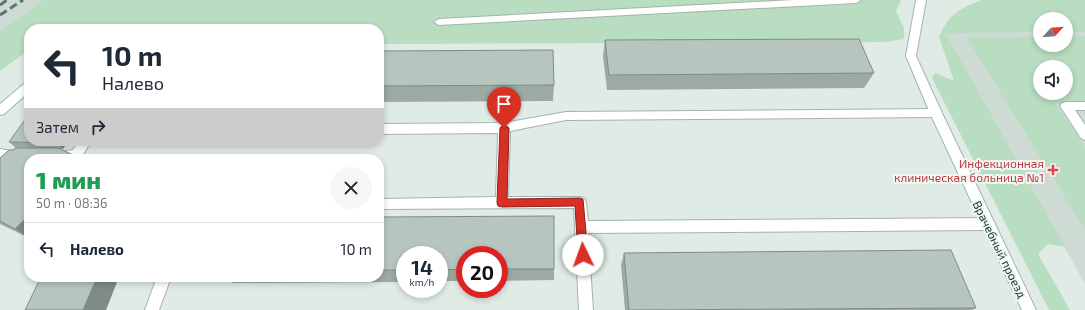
<!DOCTYPE html>
<html lang="ru">
<head>
<meta charset="utf-8">
<style>
	:root { --surface:#fff; --page:#f6f6f7; --text:#1f2937; --muted:#747a83; --line:#e0e1e3 }
	body { margin:0; font-family:"Exo 2",sans-serif; background:var(--page); color:var(--text); height:100vh; display:flex; flex-direction:column; font-size:15px; white-space:nowrap }
	* { box-sizing:border-box; margin:0 }
	p { font-size:13px; color:var(--muted) }
	.icon { flex:none; width:22px; height:22px; fill:none; stroke:currentColor; stroke-width:2; stroke-linecap:round; stroke-linejoin:round }
	.map { position:relative; flex:1; overflow:hidden }
	.panel { position:absolute; left:24px; top:154px; width:360px; height:128px; display:flex; flex-direction:column; background:var(--surface); border-radius:16px; box-shadow:0 2px 6px #0003 }
	.panel>* { flex:none }
	.top-card { position:absolute; left:24px; top:24px; width:360px; height:122px; border-radius:16px; box-shadow:0 2px 6px #0003; background:#fff; color:var(--text); overflow:hidden }
	.needle { width:26px; rotate:64deg }
	.controls { position:absolute; left:1033px; top:12px; display:grid; gap:8px }
	.controls a { display:grid; place-items:center; width:40px; height:40px; border-radius:50%; background:var(--surface); box-shadow:0 2px 6px #0003; font-size:20px }
	.speed { position:absolute; left:396px; top:246px; display:flex; gap:8px; font-size:20px; font-weight:700; text-align:center }
	.speed>* { display:grid; place-content:center; width:52px; height:52px; border-radius:50%; background:var(--surface); box-shadow:0 2px 6px #0003; line-height:1 }
	.speed small { font-size:10px; font-weight:400 }
	.speed .limit { border:6px solid #d22; background:#fff; color:#111 }
	.pin { position:absolute; display:grid; place-items:center; width:34px; height:34px; color:#fff; margin:-41px -17px; border-radius:50% 50% 50% 0; rotate:-45deg; box-shadow:0 0 4px #0007 }
	.pin .icon { rotate:45deg }
	.me { position:absolute; width:44px; margin:-22px; rotate:357deg; stroke-linejoin:round; filter:drop-shadow(0 0 3px #0008) }
	.turn { display:flex; align-items:center; gap:14px; height:84px; padding:0 12px; font-size:18px }
	.turn .icon { width:52px; height:52px; stroke-width:2.5 }
	.turn b { display:block; font-size:28px; line-height:34px }
	.then { display:flex; align-items:center; height:38px; padding:0 12px; background:#0003; gap:8px; font-size:15px }
	.round { display:grid; place-items:center; flex:none; width:42px; height:42px; border-radius:21px; background:var(--page) }
	.overview { display:flex; align-items:center; justify-content:space-between; height:68px; padding:0 12px }
	h1 { font-size:24px; font-weight:800; line-height:30px; color:#1e9e55 }
	ul { padding:0; list-style:none }
	li { display:flex; align-items:center; gap:12px; height:52px; padding:0 12px; border-top:1px solid var(--line) }
	li div { flex:1 }
	li b { display:block; font-size:15px }
	li em { font-style:normal }
	.map>svg:first-child { display:block }
</style>
</head>
<body>
<div class="map">
<svg width="1085" height="310" viewBox="0 0 1085 310">
	<rect width="100%" height="100%" fill="#e0ebe6"/>
	<g fill="#cedbd5" fill-rule="evenodd">
		<path d="M0,0H43L0,31Z"/>
		<path d="M1040,32V45H1066V32H1085V284L945,34ZM1040,67H1066V93H1040Z"/>
	</g>
	<g fill="#b9ddc1" fill-rule="evenodd">
		<path d="M43,0H901L896,11L904,28V39L885,42L379,44V29H83L82,27L29,29V50L0,71V31Z"/>
		<path d="M981,0H1085V32H1066V19H1040V32L946,34L1065,247L1048,244L1038,254L1070,310H1049L932,78L935,73L954,81L939,37C949,14 959,9 981,0Z"/>
		<path d="M1085,36V102L1055,103L1085,147V230L967,38L1040,37V45H1066V37ZM1040,67H1066V93H1040Z"/>
		<path d="M191,141H240L239,146L189,145Z"/>
	</g>
	<g fill="none" stroke-linecap="round" stroke-linejoin="round">
		<g stroke="#a3b3ad" stroke-width="2">
			<g id="service">
				<path d="M793,0H861L856,3L439,25L434,22L439,19Z"/>
				<path d="M916,0H926L916,56L915,59H907L906,56Z"/>
				<path d="M1066,102H1085V110H1075L1085,125V140L1081,138L1060,106L1062,103Z"/>
				<path d="M936,109L940,110L942,113L940,116L936,117L566,120L510,131L508,197H580L584,198L586,202L588,221L987,218L992,220L993,224L992,228L987,230L588,233L593,310H579L574,208L379,209V199L496,197L498,133L379,134V124L504,123L566,112Z"/>
				<path d="M79,141H91L81,158L53,159L51,156L53,153L73,150Z"/>
				<path d="M0,149L24,153L26,156L24,159L11,161L0,159Z"/>
				<path d="M157,277H171L159,310H145Z"/>
			</g>
		</g>
		<g stroke="#a3b3ad" stroke-width="2">
			<g id="minor">
				<path d="M911,52L915,53L916,56L942,113L1036,310H1022L930,113L906,56L907,53Z"/>
				<path d="M29,82V92L4,114L0,115V104L25,83Z"/>
			</g>
		</g>
		<use href="#service" fill="#fff" fill-rule="evenodd"/>
		<use href="#minor" fill="#fff" fill-rule="evenodd"/>
		<g stroke="#5b776f" stroke-width="3" stroke-dasharray="8 4" stroke-linecap="butt">
			<path d="M0,5L7,0"/>
			<path d="M0,15L23,0"/>
		</g>
	</g>
	<g fill="#9daaa4">
		<path d="M605,40L874,73L864,88L607,90L603,56Z"/>
		<path d="M379,51L554,85L553,101L379,102Z"/>
		<path d="M29,141H68L63,149H58L29,159V238L0,224V158L48,148H16L9,142Z"/>
		<path d="M379,217L554,269V280L499,281V255H465V281H439V255H405V282L233,283L226,277H379Z"/>
		<path d="M624,253L976,308L972,310H625L621,265Z"/>
	</g>
	<g fill="#7f8b86">
		<path d="M58,141H68L63,149L57,143Z"/>
		<path d="M29,215V238L15,229Z"/>
		<path d="M97,277H119L106,310H83Z"/>
	</g>
	<g fill="#b6c6bf" stroke="#7f8b86">
		<path d="M859,39L874,73L609,75L605,40Z"/>
		<path d="M553,50L554,85L379,86V51Z"/>
		<path d="M29,114V141H58L57,143L9,142Z"/>
		<path d="M15,148H58L82,159H29V215L15,229L0,221V158L9,150H14Z"/>
		<path d="M554,216V269H499V255H465V269L439,270V255H405V270H379V217Z"/>
		<path d="M951,250L976,308L629,310L624,253Z"/>
		<path d="M41,277H97L83,310H25Z"/>
	</g>
	<path fill="#d93025" stroke="#8d1f18" d="M504,124L509,128L507,199L580,198L583,199L588,255L587,258L583,259L580,258L578,255L575,206L502,207L498,206L497,203L500,128Z"/>
	<path fill="#e0444e" stroke="#f1f8f4" stroke-width="1.5" d="M1051 164h4v4h4v4h-4v4h-4v-4h-4v-4h4z"/>
	<g text-anchor="middle" dominant-baseline="central" stroke-width="4" stroke-linejoin="round" paint-order="stroke">
		<g font-size="12" fill="#be3a42" stroke="#f1f8f4" text-anchor="end">
			<text x="1044" y="163">Инфекционная<tspan x="1044" dy="14">клиническая больница №1</tspan></text>
		</g>
		<g font-size="12" fill="#213c33" stroke="#f1f8f4">
			<text transform="translate(1000 249) rotate(64)">Врачебный проезд</text>
		</g>
	</g>
</svg>
<div class="controls">
<a><svg class="needle" viewBox="-14 -14 28 28"><path d="M0-13l5 13h-10z" fill="#e53935"/><path d="M0 13l5-13h-10z" fill="#747a83"/></svg></a>
<a><svg class="icon" aria-label="sound" viewBox="0 0 24 24"><path d="M4 9h4l5-4v14l-5-4H4zM17 9q2 3 0 6"/></svg></a>
</div>
<div class="speed"><div>14<small>km/h</small></div><div class="limit">20</div></div>
<div class="pin" style="left:504px;top:128px;background:#d93025"><svg class="icon" aria-label="arrive" viewBox="0 0 24 24"><path d="M6 21V4h12l-3 4 3 4H6"/></svg></div>
<svg class="me" style="left:583px;top:255px" viewBox="-20 -20 40 40"><circle r="19" fill="#fff"/><path d="M0-13L10 11 0 6-10 11z" fill="#d93025"/></svg>
<div class="top-card">
<div class="turn"><svg class="icon" aria-label="left" viewBox="0 0 24 24"><path d="M17 20v-9H6M10 6l-5 5 5 5"/></svg><div><b>10 m</b>Налево</div></div>
<div class="then">Затем<svg class="icon" aria-label="right" viewBox="0 0 24 24"><path d="M7 20v-9h11M14 6l5 5-5 5"/></svg></div>
</div>
<section class="panel">
<div class="overview"><div><h1>1 мин</h1><p>50 m · 08:36</p></div><a class="round"><svg class="icon" aria-label="close" viewBox="0 0 24 24"><path d="M6 6l12 12M18 6L6 18"/></svg></a></div>
<ul>
<li><svg class="icon" aria-label="left" viewBox="0 0 24 24"><path d="M17 20v-9H6M10 6l-5 5 5 5"/></svg><div><b>Налево</b></div><em>10 m</em></li>
</ul>
</section>
</div>
</body>
</html>
